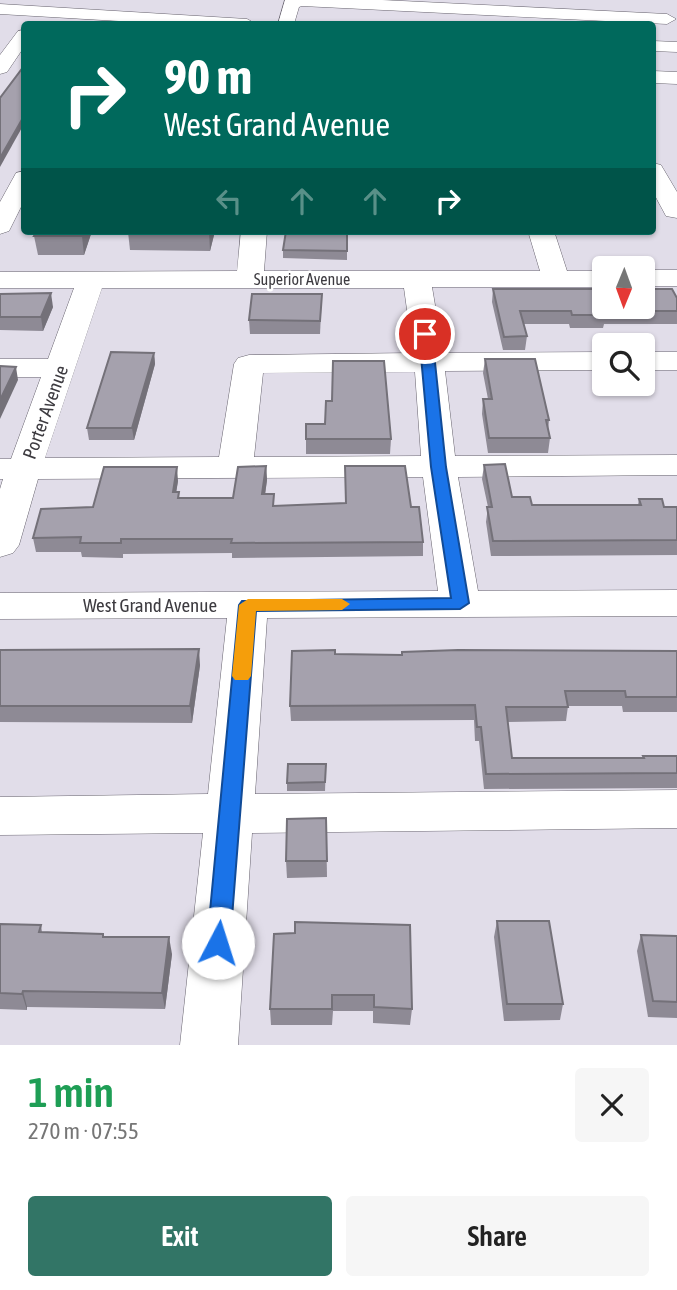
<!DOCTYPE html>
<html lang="en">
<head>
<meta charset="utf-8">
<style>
	:root { --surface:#fff; --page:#f6f6f6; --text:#222; --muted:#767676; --accent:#327566 }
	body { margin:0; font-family:"Asap Condensed",sans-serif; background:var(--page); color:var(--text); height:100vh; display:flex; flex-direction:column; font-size:26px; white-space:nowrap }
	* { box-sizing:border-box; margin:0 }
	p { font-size:23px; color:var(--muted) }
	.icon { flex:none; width:38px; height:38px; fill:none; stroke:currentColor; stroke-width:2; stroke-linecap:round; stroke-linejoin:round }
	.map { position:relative; height:1045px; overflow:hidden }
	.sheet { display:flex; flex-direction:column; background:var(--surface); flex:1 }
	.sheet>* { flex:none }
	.banner { position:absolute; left:21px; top:21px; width:635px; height:214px; border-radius:7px; box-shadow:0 2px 5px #0004; background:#00695c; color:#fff; overflow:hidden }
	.needle { width:46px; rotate:181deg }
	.buttons { position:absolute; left:592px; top:256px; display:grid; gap:14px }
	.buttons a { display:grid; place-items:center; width:63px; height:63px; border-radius:7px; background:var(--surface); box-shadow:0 2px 5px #0004; font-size:35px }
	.pin { position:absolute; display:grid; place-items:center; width:60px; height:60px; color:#fff; margin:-30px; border:4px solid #fff; border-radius:50%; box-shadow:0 2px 7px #0007 }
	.me { position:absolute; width:77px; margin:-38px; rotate:5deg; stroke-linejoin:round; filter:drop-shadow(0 0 5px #0008) }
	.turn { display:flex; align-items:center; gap:24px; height:147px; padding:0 28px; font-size:32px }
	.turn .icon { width:91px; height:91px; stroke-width:2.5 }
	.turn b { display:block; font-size:49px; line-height:60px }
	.lanes { display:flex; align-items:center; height:66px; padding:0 28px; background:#0003; justify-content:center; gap:35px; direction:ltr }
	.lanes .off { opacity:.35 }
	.round { display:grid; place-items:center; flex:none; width:74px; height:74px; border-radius:7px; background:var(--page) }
	.summary { display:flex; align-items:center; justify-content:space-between; height:119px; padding:0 28px }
	h1 { font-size:42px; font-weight:600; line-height:52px; color:#1e9e55 }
	.action { display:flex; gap:14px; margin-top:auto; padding:14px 28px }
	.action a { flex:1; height:80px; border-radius:7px; background:var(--accent); color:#fff; font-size:28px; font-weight:600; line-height:80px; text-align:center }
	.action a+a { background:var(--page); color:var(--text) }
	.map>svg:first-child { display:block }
</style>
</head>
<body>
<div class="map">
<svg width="677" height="1045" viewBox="0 0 677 1045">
	<rect width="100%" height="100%" fill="#e1dde9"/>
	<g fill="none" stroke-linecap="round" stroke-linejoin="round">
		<g stroke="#67636e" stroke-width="1">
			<g id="minor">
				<path d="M285,0H382L667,14L676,19L667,24L302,6L299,7L294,24H278Z"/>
				<path d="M0,4L247,19L256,24H170L0,14Z"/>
				<path d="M24,30V47L7,72L0,74V55L18,31Z"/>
				<path d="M653,41L677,42V52L653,51Z"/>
				<path d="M653,71L677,72V84L653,83Z"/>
				<path d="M653,163L661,165L677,192V218L666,216L653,192Z"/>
				<path d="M24,171V201L9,231L0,234V202L16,173Z"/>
				<path d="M241,231H267L264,271H540L528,231H554L567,271H604V287H432L443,353L604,352V370L445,371L455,456L677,455V475L458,477L478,591L677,590V616L267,618L255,794L677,790V828L252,833L238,1045H180L203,833L0,835V797L208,794L227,618L0,619V593L438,591L423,477L38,479L19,545L13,553L0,557V489L3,479H0V459H11L41,377H0V359H48L74,288H0V272L237,271ZM102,288H404L413,353L249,355L238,358L234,364L219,457L45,458ZM415,372L421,456L254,457L263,373Z"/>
				<rect x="642" y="270" width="35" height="16"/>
				<rect x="642" y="352" width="35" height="18"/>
			</g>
		</g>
		<use href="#minor" fill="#fff" fill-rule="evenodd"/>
	</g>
	<g fill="#8e8a95">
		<path d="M92,231L84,255H38L34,236Z"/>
		<path d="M215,231L210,251L130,250L128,232Z"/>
		<path d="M286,231H378V232H347V260L283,258V250Z"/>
		<path d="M493,289L677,298V324H604L603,328H570L569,324H523L527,336L525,350H503L492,302Z"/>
		<path d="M0,294L53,307L43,331L0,330Z"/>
		<path d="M322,294L320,334H250L249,320Z"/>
		<path d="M154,353L155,364L134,440H89L87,428Z"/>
		<path d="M485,359L549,420L548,431L550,438L548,453H488L482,414L483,399H488L483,373Z"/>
		<path d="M306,439H391L390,454H306Z"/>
		<path d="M484,465L512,497L532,505H638L639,499L664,507H677V555L491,556L486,522L488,507L482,479Z"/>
		<path d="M266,466L267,480L265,494H274V506L411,507L423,542V556L232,558V553L123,554V558L82,557L81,552H36L33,538L93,507L178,481L176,492L180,498H233Z"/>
		<path d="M0,650L200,665L192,723L0,722Z"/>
		<path d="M677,651V712H623L622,706H568L566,721L508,722L512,758H643V756H677V788L484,789L479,741H475L474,720L291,721L290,706L402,655Z"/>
		<path d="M326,764L325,791H287V783Z"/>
		<path d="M326,818L327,877L287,878L286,861Z"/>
		<path d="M497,921L563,1004L560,1020L504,1021L494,937Z"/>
		<path d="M0,924L41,925L42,932L103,934L104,937L172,954L165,1009L27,1007V1010L0,1009Z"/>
		<path d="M274,934L412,1009L410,1025L373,1023V1011H333L332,1025H271L270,1009Z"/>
		<path d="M641,935L677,936V1018L648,1017L637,951Z"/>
	</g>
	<g fill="#747179">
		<path d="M24,116V124L0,167V158Z"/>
		<path d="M83,231H92L84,255L82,236Z"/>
		<path d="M209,231H215L210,251L209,232Z"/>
		<path d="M51,293L53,307L43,331L41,317Z"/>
		<path d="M154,353L155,364L134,440L132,428Z"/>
		<path d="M16,367L18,380L0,419V400Z"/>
		<path d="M266,466L267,480L263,509L262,494Z"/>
		<path d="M177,467L178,481L174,506L173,492Z"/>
		<path d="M199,649L200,665L192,723L190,706Z"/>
		<path d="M169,937L172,954L165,1009L162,993Z"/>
		<path d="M23,991L27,1007V1010L22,994Z"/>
	</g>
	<g fill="#a5a1ad" stroke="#747179" stroke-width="2">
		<path d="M24,66V116L0,158V98Z"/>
		<path d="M37,231H83L82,236H34Z"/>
		<path d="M129,231H209V232H128Z"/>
		<path d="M286,231H347V251L283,250Z"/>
		<path d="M493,289H604V306H642V289H672L677,298V311H604L605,315H572L571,311H520L527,336L504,337Z"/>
		<path d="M51,293L41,317H0V294Z"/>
		<path d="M252,294H322L320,321L249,320Z"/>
		<path d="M111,352L154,353L132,428H87Z"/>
		<path d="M485,359H535L549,420H546L550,438H489L483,399H492Z"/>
		<path d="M333,361H384L391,439H306V424H325L326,401H332Z"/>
		<path d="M0,366L16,367L0,400Z"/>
		<path d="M505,464L512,497H530L532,505H641L639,499H662L664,507H677V540L493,541L487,507H492L484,465Z"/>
		<path d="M266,466L262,494H274L273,506L346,503L345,466H405L411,507H419L423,542L231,543L232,539H121V543H80L81,537L33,538L41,509L93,507L104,467H177L173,492H179L178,498H233L238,467Z"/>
		<path d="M199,649L190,706H0V650Z"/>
		<path d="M335,650V654L402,655V652L458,650L677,651V697H626L625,691H565L568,707H506L512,758H644L643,756H677V773L486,774L481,727H477L475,705L290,706L292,651Z"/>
		<path d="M288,764H326L325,782L287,783Z"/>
		<path d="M326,818L327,861H286L287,819Z"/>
		<path d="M497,921H549L563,1004H507Z"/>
		<path d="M295,922L410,925L412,1009L374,1007V995H332V1009H270L274,934L295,933Z"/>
		<path d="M0,924L41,925L39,932L103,934V937H169L162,993L23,991L22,994L0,993Z"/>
		<path d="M641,935L677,936V1002L653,1001Z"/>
	</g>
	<path fill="#1a73e8" stroke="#114b97" stroke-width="2" d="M425,330L432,334L446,467L469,603L460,609L256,611L230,943L226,950L218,953L210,950L207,943L239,605L242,601L451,598L431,467L419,334Z"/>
	<path fill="#f59e0b" d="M248,599H342L350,604L342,610L256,611L251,676L248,680H235L232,676L239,605Z"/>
	<g text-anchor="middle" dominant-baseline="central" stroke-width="5" stroke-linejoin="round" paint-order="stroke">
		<g font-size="16" fill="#3d3b40" stroke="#fff">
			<text x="302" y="279">Superior Avenue</text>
		</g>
		<g font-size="19" fill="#3d3b40" stroke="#fff">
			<text transform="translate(45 412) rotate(-70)">Porter Avenue</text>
			<text x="150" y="605">West Grand Avenue</text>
		</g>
	</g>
</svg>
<div class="buttons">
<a><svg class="needle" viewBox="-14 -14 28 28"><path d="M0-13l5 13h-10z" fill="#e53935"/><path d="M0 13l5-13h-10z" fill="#767676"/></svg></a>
<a><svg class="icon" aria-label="search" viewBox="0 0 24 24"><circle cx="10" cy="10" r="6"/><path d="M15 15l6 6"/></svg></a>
</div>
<div class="pin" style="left:425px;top:334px;background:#d93025"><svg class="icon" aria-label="arrive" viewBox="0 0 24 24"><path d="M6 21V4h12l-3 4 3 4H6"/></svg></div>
<svg class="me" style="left:218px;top:943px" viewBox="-20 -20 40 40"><circle r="19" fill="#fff"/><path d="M0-13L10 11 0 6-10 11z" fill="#1a73e8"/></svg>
<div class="banner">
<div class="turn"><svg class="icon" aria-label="right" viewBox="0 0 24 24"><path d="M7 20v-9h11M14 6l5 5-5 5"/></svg><div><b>90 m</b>West Grand Avenue</div></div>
<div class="lanes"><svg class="icon off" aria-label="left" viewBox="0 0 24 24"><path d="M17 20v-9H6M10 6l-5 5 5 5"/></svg><svg class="icon off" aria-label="ahead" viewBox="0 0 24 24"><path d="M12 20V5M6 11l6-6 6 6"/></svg><svg class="icon off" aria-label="ahead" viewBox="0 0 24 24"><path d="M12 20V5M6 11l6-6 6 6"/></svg><svg class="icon" aria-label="right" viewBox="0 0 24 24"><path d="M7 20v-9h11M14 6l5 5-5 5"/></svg></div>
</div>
</div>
<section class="sheet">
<div class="summary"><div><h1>1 min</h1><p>270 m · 07:55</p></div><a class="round"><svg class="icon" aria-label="close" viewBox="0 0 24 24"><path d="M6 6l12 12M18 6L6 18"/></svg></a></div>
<div class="action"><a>Exit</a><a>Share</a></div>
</section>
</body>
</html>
